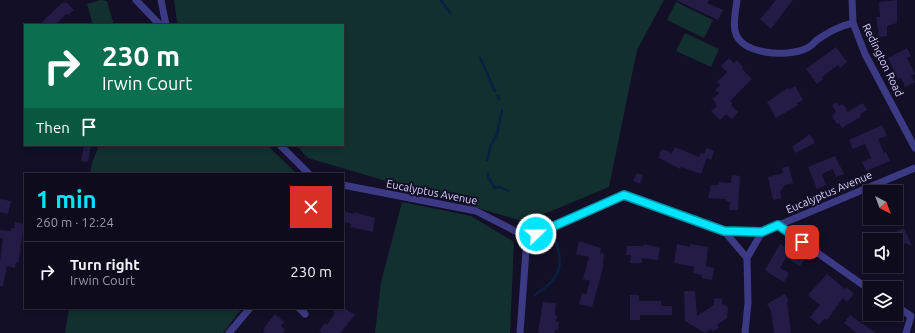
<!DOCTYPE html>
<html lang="en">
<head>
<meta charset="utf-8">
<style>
	:root { --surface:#0e0b1c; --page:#1c1929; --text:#f1f3f6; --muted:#9b9ba3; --line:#2e2b3b; --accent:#00e5ff }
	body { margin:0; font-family:Ubuntu,sans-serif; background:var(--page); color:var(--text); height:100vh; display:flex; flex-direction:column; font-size:15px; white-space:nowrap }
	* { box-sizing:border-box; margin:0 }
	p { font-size:13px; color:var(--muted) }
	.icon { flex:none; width:22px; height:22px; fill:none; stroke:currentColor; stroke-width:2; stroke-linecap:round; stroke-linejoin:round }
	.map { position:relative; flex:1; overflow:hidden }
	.drawer { position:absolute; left:24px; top:173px; width:320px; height:136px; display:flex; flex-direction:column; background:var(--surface); border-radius:0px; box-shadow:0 2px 6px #0003,0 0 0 1px var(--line) }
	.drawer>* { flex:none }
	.top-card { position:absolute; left:24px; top:24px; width:320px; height:122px; border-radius:0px; box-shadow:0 2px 6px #0003,0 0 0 1px var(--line); background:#0b6e4f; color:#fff; overflow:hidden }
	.needle { width:26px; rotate:139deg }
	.fabs { position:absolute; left:863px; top:185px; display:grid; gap:8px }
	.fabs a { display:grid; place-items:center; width:40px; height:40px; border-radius:0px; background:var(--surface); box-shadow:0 2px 6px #0003,0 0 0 1px var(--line); font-size:20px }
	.pin { position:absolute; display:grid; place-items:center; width:34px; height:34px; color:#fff; margin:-17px; border-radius:8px; box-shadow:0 2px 6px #0006 }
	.me { position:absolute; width:44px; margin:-22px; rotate:68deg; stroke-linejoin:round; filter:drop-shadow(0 0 3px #0008) }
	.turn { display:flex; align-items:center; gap:14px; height:84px; padding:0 12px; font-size:18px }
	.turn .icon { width:52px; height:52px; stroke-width:2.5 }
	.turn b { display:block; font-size:28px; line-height:34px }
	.then { display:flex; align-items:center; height:38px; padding:0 12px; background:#0003; gap:8px; font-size:15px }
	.round { display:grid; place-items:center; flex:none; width:42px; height:42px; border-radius:0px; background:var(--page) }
	.summary { display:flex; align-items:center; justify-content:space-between; height:68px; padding:0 12px }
	h1 { font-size:24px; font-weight:700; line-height:30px; color:var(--accent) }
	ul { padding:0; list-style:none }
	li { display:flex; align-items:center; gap:12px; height:60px; padding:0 12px; border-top:1px solid var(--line) }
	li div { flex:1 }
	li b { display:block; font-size:15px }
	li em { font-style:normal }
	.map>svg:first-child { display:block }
</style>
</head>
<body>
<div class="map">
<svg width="915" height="333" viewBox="0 0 915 333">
	<rect width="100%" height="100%" fill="#130f26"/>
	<g fill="#12302f">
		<path d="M101,0L107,1L114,25H93L87,4Z"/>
		<path d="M174,0H664L637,50L609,187L525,222L308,158L296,145H343V25H180L177,22Z"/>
		<path d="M676,2L713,20L704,38L667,20Z"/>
		<path d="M685,33L719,49L711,67L676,51Z"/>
		<path d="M99,145H267L297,174H90L92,163Z"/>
		<path d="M402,202L471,216L514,242L510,333H375L381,282Z"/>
		<path d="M69,308H242L223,333H65Z"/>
	</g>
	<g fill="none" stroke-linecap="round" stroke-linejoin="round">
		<g stroke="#0a1f44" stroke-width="2.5">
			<path d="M441,0L450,13"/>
			<path d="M480,58L495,91"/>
			<path d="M498,96L499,99"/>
			<path d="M487,160L491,145L497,134L502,110"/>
			<path d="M488,173V177L495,188L500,187L508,191"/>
			<path d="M536,219L544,221L550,226"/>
			<path d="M535,295C560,278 565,267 555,239"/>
		</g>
	</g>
	<g fill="#241b47">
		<path d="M676,0H709L707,3L723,10L718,20Z"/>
		<path d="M776,0H793L771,29L760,19Z"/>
		<path d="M897,0V23L887,26V36L879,37L876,17H880L879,2Z"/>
		<path d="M63,2L64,3L66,2L74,10L68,15L66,14L55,25H39Z"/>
		<path d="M836,47L847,62L840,68L838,65L822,77L823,79L817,84L806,69Z"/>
		<path d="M907,48L911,56L907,58L915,74L911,76L915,82L905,87L901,78L898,79L888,58Z"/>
		<path d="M729,58L734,63L737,60L743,67L742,69L752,79L730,101L733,103L731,105L738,112L732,119L726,114L720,120L711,111L717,106L713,99L719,93L715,90L720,85L717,82L727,72L721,66Z"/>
		<path d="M795,86L803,100L797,103L798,105L776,118L767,102L788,88L789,90Z"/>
		<path d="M837,102L839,106L843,104L848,112L863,103L867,110L860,114L861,117L842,128L839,123L837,124L832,116L836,112L832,105Z"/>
		<path d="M882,125L887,136L878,139L884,153L886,152L890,161L866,171L862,162L871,158L865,144L853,149L849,140Z"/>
		<path d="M810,134L815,143L795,153L792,147Z"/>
		<path d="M84,145H91L88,162L81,161Z"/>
		<path d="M675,147L699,157L701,153L704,154L707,148L714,151L711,160L707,158L701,174L681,167L680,169L659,158L660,152L663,149L672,153Z"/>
		<path d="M835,156L844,174L836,177L833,169L822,174L826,185L817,189L808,167Z"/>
		<path d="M789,166L793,183L785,185L780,192L782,198L773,200L768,177L783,173L782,168Z"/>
		<path d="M637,173L643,175L640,184L633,181Z"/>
		<path d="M732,175L740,176L738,210H729L730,202L726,201V199L708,198L711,185H719V182L731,183Z"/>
		<path d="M0,199L11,201L8,214L0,212Z"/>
		<path d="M343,211L354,214V212L375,218L373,232L350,227L351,224L343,222Z"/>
		<path d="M15,222L24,224L19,259L18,263L16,262L15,268L7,266L3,286H0V262L3,238H0V230L11,231V228L14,229Z"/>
		<path d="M904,228L912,246L905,243L899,246L896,240H877Z"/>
		<path d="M579,241L601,248L600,253L604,254L603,268L592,307L579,304L582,293L586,294L590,281L583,279L589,257L576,254Z"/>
		<path d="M644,244L660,248L658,260L642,258V263H630L631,255H626L627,246H644Z"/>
		<path d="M677,244L690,247V244L708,247L706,266L714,268L712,280L702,278V275L693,273L694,267L674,263Z"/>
		<path d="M780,244L805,259L800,266L786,258L780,268L789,273L784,282L767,272L768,271L765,270Z"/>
		<path d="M870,246V266L863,249Z"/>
		<path d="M827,274L845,289L847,287L854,294L847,302L843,298L827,320L824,319L819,325L810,317L820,305L808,295Z"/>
		<path d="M684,291H695L697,316L714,305V298L722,299V304L728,307L727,318L717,325L719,328L713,331L711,329L705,333L685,321Z"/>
		<path d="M785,294L789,301L787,302L791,333H774L771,311L767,304Z"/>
		<path d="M630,295H639V301H661V306H672V315H640V320H630Z"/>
		<path d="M543,302L556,303L555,315L557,316L556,322H559L558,330H555V333H538Z"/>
		<path d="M336,308H344L355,315L340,333H322L319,331L325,323L327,325L335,313L333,312Z"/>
		<path d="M275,314L284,322L281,326L285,330L283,333H263L265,330L263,329Z"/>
		<path d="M850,315L876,333H857L844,323Z"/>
	</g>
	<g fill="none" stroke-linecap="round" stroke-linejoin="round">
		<g stroke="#3d3a85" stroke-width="7">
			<path d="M136,0L160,25"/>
			<path d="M161,0L166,25"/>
			<path d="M737,0C736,9 733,21 735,31C740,55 787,57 805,49C809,48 814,43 817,40C829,32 839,26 853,23"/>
			<path d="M852,0L853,23L865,54L915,148"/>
			<path d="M280,145L309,174"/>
			<path d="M343,185L476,211L527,237L545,231L624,195L724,231L762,232L915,168"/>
			<path d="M778,225L870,290"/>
			<path d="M724,231L747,258"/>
			<path d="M896,306L911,316L906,333"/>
			<path d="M299,308L305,314"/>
			<path d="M229,333L250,308"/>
			<path d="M520,333L527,237"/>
			<path d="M745,333L748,303L747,258L762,232"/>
		</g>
	</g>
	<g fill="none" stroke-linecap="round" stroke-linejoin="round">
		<g stroke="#0095a6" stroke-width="10">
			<path id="route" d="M536,234L624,195L724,231L762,232L778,225L802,242"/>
		</g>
		<use href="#route" stroke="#00e5ff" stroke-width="7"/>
	</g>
	<g text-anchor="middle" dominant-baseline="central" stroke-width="4" stroke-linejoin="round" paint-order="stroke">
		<g font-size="11" fill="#d9d4ff" stroke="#130f26">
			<text transform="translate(883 60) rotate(64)">Redington Road</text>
			<text transform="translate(432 192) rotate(11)">Eucalyptus Avenue</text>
			<text transform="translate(829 192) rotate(-23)">Eucalyptus Avenue</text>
		</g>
	</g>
</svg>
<div class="fabs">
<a><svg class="needle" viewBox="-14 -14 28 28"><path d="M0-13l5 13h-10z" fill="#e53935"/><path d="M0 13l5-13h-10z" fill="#9b9ba3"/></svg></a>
<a><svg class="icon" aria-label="sound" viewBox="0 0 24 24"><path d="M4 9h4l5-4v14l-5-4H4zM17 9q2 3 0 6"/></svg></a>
<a><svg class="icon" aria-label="layers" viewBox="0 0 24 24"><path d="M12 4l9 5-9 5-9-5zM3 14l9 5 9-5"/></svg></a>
</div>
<div class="pin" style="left:802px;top:242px;background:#d93025"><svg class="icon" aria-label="arrive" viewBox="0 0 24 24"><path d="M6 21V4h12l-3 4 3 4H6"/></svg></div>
<svg class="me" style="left:536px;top:234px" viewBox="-20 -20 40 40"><circle r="17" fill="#00e5ff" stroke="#fff" stroke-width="3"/><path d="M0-11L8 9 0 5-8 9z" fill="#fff"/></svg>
<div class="top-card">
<div class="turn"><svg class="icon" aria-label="right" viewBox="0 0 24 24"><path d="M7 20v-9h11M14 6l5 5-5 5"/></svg><div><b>230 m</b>Irwin Court</div></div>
<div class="then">Then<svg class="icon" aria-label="arrive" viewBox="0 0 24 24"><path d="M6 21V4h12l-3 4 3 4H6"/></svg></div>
</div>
<section class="drawer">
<div class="summary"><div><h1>1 min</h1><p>260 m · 12:24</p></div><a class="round" style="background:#d93025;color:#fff"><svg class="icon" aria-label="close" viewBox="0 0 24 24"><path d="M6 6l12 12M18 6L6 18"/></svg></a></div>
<ul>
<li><svg class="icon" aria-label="right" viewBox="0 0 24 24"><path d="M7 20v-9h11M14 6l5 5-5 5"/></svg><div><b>Turn right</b><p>Irwin Court</p></div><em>230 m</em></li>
</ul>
</section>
</div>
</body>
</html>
